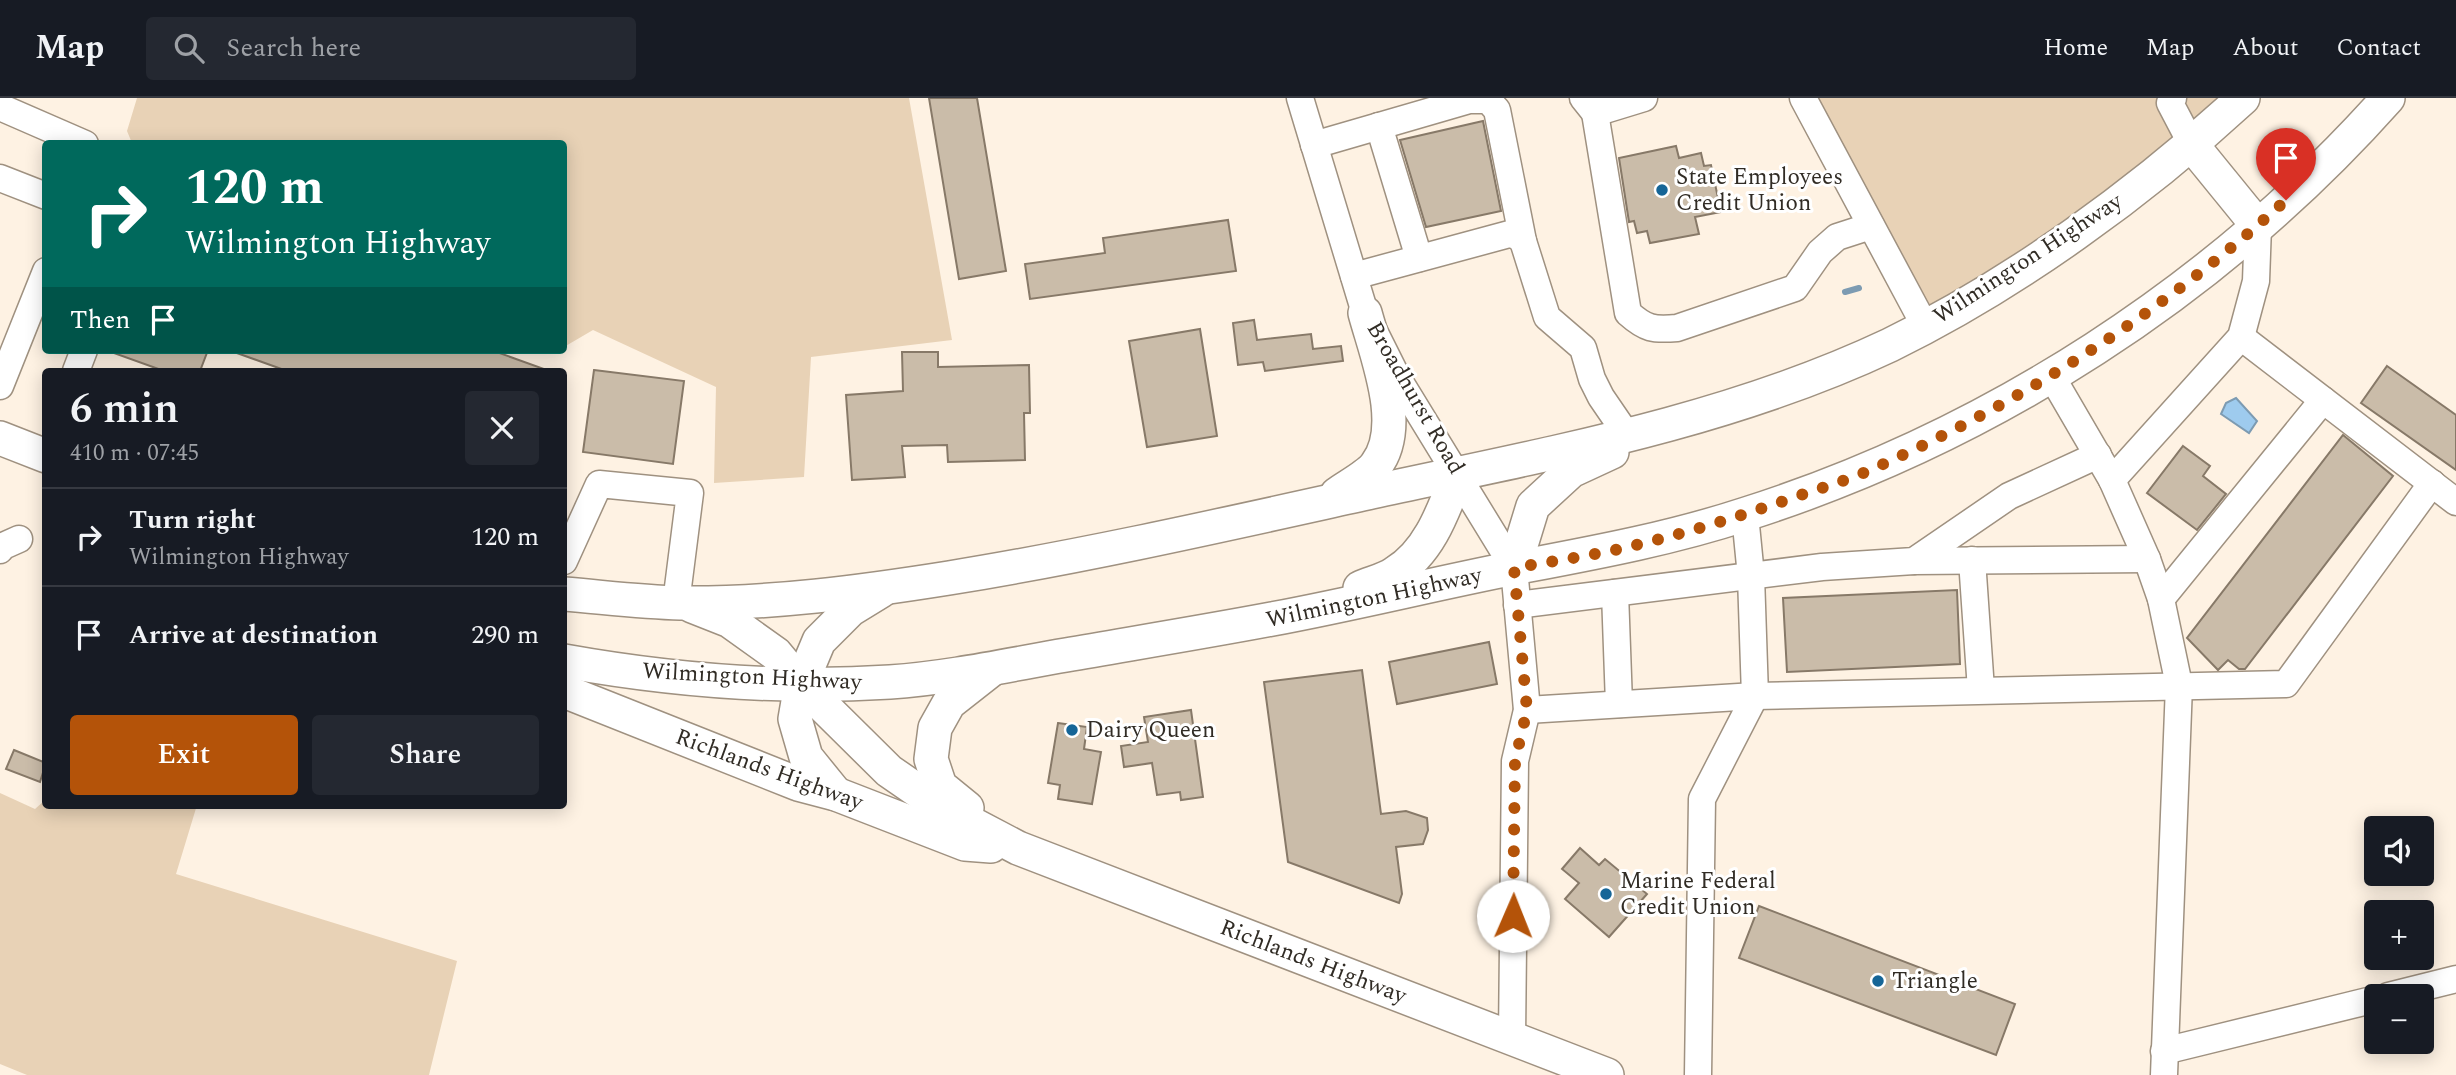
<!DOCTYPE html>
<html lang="en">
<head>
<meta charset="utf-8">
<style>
	:root { --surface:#171b24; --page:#242831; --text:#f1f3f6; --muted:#9ea1a6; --line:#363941; --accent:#b45309 }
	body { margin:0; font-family:Spectral,serif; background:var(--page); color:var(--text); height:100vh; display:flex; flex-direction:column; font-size:26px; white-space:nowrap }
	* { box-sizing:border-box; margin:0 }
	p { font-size:23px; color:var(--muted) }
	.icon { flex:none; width:38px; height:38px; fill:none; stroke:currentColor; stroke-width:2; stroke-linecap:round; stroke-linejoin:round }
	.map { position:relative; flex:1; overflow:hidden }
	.panel { position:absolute; left:42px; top:270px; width:525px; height:441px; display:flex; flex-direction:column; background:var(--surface); border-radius:7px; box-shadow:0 4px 18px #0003 }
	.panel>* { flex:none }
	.guide { position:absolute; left:42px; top:42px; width:525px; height:214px; border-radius:7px; box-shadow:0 4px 18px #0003; background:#00695c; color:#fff; overflow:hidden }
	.controls { position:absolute; left:2364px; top:718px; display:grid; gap:14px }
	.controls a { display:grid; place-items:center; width:70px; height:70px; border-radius:7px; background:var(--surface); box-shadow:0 4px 18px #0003; font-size:35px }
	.pin { position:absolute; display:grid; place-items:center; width:60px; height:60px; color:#fff; margin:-72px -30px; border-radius:50% 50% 50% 0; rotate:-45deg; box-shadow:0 0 7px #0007 }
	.pin .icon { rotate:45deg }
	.me { position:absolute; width:77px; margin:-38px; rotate:1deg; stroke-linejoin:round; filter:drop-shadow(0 0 5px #0008) }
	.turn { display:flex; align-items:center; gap:24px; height:147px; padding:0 28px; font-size:32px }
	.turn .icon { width:91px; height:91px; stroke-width:2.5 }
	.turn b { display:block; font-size:49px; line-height:60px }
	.then { display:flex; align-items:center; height:66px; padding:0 28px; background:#0003; gap:14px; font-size:26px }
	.round { display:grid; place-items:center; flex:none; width:74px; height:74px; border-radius:7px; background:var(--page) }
	.head { display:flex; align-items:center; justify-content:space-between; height:119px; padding:0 28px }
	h1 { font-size:42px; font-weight:600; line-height:52px }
	.button { display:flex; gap:14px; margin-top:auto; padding:14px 28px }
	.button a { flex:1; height:80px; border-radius:7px; background:var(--accent); color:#fff; font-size:28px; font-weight:600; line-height:80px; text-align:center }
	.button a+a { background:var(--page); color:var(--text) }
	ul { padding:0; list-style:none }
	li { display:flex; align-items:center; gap:21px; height:98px; padding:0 28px; border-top:2px solid var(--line) }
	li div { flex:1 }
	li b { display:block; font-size:26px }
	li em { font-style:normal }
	header { display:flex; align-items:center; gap:42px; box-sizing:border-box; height:98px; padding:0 35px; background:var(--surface); border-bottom:2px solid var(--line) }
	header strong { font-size:33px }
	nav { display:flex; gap:38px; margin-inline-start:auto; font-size:24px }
	.search { width:490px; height:63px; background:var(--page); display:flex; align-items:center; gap:18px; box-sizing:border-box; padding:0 24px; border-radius:7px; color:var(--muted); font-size:26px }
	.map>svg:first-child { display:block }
</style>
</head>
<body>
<header>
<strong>Map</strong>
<div class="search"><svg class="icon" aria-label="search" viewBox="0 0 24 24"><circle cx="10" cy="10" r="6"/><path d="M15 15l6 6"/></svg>Search here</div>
<nav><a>Home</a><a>Map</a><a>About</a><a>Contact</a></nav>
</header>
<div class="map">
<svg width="2456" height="977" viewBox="0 0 2456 977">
	<rect width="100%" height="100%" fill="#fef2e3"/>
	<g fill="#e8d2b6">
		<path d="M137,0H909L952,242L811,259L804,379L714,385L716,289L593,232L564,249V46L132,45L127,33Z"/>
		<path d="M1803,0H2243L1925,228Z"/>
		<path d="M0,695L35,711L45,702L46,707H197L176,776L457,863L429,977H27L0,966Z"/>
	</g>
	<path fill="#9ecbee" stroke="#7d9bb2" stroke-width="2" d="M2236,300L2257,323L2249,335L2221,316L2226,305Z"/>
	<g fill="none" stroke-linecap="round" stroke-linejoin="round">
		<path stroke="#7d9bb2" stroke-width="6" d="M1845,194L1859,190"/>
	</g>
	<g fill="#cabca9" stroke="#877968" stroke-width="2">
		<path d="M929,0H977L1006,173L959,181Z"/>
		<path d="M1483,23L1501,113L1426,129L1400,42Z"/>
		<path d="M1676,48L1679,60L1701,55L1704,68L1711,67L1721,114L1695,119L1699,136L1650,145L1647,133L1637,135L1634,123L1629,124L1619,60Z"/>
		<path d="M1228,122L1236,173L1030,201L1025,166L1105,155L1103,140Z"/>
		<path d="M1254,222L1257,242L1311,236L1313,251L1341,248L1343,263L1265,273L1263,264L1238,267L1233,225Z"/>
		<path d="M1200,231L1217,338L1147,349L1129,243Z"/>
		<path d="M112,252H208L200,273H164L111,254Z"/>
		<path d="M234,252H491L544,271L543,273H287L234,254Z"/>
		<path d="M902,254H938V269L1029,267L1030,315H1024L1025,362L948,364L947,347L902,348L905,379L852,382L846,297L903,293Z"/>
		<path d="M2387,268L2456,317V372L2361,305Z"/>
		<path d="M594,272L684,283L673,366L583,354Z"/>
		<path d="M2343,337L2393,378L2245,571H2239L2228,562L2218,572L2187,540Z"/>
		<path d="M2183,348L2210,368L2203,378L2226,396L2197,432L2147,395Z"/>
		<path d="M1957,492L1960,566L1787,574L1783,500Z"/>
		<path d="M1489,544L1497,586L1397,606L1389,564Z"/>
		<path d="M1362,572L1381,716L1406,713L1427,720L1428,732L1423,746L1396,749L1402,796L1399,805L1288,764L1264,584Z"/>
		<path d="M1191,612L1203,699L1181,702L1180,694L1157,697L1152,665L1124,669L1121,648L1148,644L1144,619Z"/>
		<path d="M1058,625L1087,629L1084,651L1101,654L1092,706L1058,701L1060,687L1048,685Z"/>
		<path d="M14,652L46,665L40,684L6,671Z"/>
		<path d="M1580,750L1599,767L1605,761L1647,796L1609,839L1565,801L1579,785L1562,771Z"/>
		<path d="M1759,808L2015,906L1996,957L1739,860Z"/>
	</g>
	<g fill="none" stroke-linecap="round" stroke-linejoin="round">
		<g stroke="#9f9180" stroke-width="29">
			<g id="minor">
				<path d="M1300,0L1365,215L1397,279L1514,470L1527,612L1515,663L1512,940"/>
				<path d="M1583,0L1595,15L1644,0"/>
				<path d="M1803,0L1925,228"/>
				<path d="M2173,0L2170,5L2192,47"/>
				<path d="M0,9L85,46"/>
				<path d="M1595,15L1628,215C1646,231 1653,232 1677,230L1795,190L1820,154L1837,139L1871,128"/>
				<path d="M1379,28L1419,160"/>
				<path d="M1314,47L1469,2H1488L1497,12L1523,143"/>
				<path d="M0,80L46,98"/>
				<path d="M1354,178L1513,135L1523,143L1547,219L1583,250L1592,281L1601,299L1627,337"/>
				<path d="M2241,239L2456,404"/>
				<path d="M76,273L84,252"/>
				<path d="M2052,279L2112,382L2147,461L2161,501L2179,587L2164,977"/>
				<path d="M0,288L46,173"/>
				<path d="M2112,382L2241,239L2256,183L2258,128"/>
				<path d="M0,452L1,449L19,441"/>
				<path d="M1972,462L1981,592"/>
				<path d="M564,463L599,386L690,395L676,505"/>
				<path d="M1914,463L2147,461"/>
				<path d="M1615,495L1619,606"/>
				<path d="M2161,501L2323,302"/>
				<path d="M1517,507L1822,469L1914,463L2009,398L2098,357"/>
				<path d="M1527,612L1755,598L2286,586L2432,385"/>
				<path d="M2388,898L2456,881"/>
				<path d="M2164,953L2376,901"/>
				<path d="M1698,977L1702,701L1755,598L1751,478L1745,417"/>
			</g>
		</g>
		<g stroke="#9f9180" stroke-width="36">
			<g id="major">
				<path d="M2192,47L2258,128"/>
				<path d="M0,340L46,358"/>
				<path d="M1337,396C1348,388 1369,377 1376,367C1406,329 1376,256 1365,215"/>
				<path d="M1514,470L1533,408L1571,373L1612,354"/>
				<path d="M1360,490C1371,485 1385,482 1395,475C1430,454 1444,411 1458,375"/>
				<path d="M564,496C602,499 641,504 680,505C770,506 861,494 949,480C1091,457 1231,425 1372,394C1547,356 1727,324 1890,247C2015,186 2141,94 2243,0"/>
				<path d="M692,508L730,523L776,556L801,586L889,673L944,711L1018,750L1607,977"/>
				<path d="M564,563C670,582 782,591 890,584C949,580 1008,567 1066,557C1135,545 1203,534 1272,521C1353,506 1433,486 1514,470C1593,455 1670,441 1746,416C1991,338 2217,192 2388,0"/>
				<path d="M564,593L798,686L836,696L965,746L991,748"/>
				<path d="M836,696L806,659L795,621L801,586L819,543L850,512L881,493"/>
				<path d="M967,710L940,688L931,661L935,630L949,605L991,572"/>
			</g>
		</g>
		<use href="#minor" stroke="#fff" stroke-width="26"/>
		<use href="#major" stroke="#fff" stroke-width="33"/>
	</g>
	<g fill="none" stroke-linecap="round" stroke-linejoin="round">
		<path stroke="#b45309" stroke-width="12" stroke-dasharray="0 21.6" d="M1513,818L1515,663L1527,612L1514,470C1552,463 1591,458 1628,449C1687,435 1744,417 1801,397C1821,390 1841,384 1861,376C2016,308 2161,216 2286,102"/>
	</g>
	<g fill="#156597" stroke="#fff" stroke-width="2.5">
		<circle cx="1662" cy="92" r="7"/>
		<circle cx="1072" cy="632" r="7"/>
		<circle cx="1606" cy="796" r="7"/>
		<circle cx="1878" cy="883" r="7"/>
	</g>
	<g text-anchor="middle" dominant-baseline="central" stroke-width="6" stroke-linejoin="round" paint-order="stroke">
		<g font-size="23" fill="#312c25" stroke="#fff" text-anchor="start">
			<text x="1676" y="79">State Employees<tspan x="1676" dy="26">Credit Union</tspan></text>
			<text x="1086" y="632">Dairy Queen</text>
			<text x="1620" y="783">Marine Federal<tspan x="1620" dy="26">Credit Union</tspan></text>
			<text x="1892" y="883">Triangle</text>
		</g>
		<g font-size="23" fill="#312c25" stroke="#fff">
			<text transform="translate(2028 161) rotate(-33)">Wilmington Highway</text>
			<text transform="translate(1415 300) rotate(60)">Broadhurst Road</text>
			<text transform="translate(1374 500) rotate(-12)">Wilmington Highway</text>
			<text transform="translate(752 579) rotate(3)">Wilmington Highway</text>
			<text transform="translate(769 672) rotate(20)">Richlands Highway</text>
			<text transform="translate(1313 864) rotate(21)">Richlands Highway</text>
		</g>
	</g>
</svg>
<div class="controls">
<a><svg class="icon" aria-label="sound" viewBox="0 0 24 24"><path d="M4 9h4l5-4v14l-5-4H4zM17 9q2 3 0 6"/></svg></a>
<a>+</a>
<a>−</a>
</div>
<div class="pin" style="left:2286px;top:102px;background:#d93025"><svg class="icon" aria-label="arrive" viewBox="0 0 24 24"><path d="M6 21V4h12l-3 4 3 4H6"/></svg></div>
<svg class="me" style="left:1513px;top:818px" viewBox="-20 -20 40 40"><circle r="19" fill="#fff"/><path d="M0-13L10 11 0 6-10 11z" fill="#b45309"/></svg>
<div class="guide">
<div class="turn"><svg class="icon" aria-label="right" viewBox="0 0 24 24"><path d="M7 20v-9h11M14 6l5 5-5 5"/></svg><div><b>120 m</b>Wilmington Highway</div></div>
<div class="then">Then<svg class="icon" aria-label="arrive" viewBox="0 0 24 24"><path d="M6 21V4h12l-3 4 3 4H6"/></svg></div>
</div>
<section class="panel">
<div class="head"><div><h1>6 min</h1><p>410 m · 07:45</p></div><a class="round"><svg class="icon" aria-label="close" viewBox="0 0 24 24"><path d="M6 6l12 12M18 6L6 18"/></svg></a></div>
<ul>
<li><svg class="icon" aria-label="right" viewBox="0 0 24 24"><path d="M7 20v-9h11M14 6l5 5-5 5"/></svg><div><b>Turn right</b><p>Wilmington Highway</p></div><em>120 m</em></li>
<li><svg class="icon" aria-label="arrive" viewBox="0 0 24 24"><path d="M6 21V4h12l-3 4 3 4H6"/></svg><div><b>Arrive at destination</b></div><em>290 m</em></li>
</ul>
<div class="button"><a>Exit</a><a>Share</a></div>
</section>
</div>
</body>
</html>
